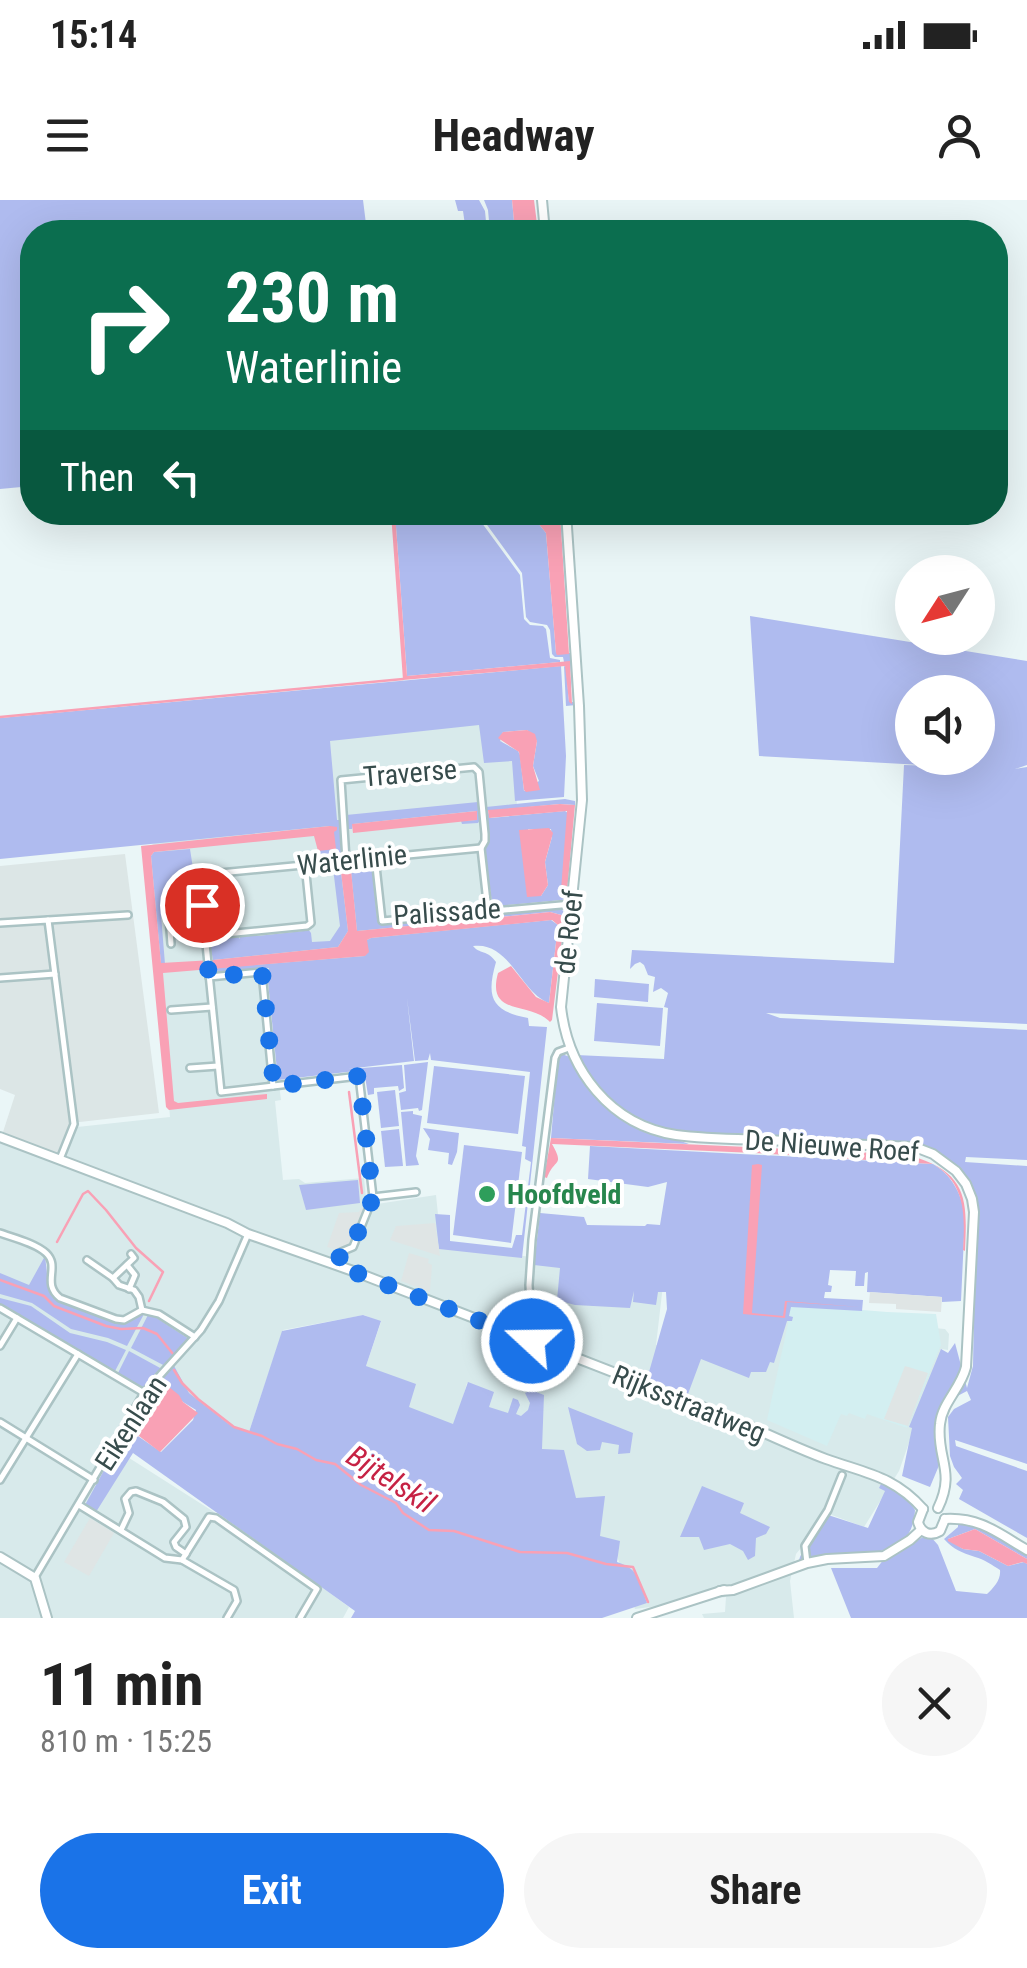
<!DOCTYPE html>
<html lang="en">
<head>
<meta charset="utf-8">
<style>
	:root { --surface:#fff; --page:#f6f6f6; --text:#222; --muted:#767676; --accent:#1a73e8 }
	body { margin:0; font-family:"Roboto Condensed",sans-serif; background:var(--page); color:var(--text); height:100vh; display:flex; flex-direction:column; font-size:38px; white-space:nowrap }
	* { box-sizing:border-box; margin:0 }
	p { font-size:32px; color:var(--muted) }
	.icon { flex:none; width:55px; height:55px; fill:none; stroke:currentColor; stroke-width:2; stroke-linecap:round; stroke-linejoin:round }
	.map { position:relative; height:1418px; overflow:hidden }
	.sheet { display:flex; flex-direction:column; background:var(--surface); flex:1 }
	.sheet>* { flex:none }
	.hud { position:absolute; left:20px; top:20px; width:988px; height:305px; border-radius:40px; box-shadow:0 10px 40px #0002; background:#0b6e4f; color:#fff; overflow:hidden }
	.needle { width:65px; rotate:234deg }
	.fabs { position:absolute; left:895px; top:355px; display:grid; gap:20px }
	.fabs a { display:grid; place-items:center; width:100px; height:100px; border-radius:50%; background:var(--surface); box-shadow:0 10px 40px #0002; font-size:50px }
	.pin { position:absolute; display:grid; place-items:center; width:85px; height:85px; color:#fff; margin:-42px; border:5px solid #fff; border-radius:50%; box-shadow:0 2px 10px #0007 }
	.me { position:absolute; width:110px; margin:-55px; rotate:291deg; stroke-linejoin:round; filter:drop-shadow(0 0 8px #0008) }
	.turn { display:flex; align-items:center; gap:35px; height:210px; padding:0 40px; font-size:45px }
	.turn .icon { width:130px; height:130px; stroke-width:2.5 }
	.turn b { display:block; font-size:70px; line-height:85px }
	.then { display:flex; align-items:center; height:95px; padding:0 40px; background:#0003; gap:20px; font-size:38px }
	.round { display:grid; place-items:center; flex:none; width:105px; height:105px; border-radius:52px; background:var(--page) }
	.headline { display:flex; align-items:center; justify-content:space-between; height:170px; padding:0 40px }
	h1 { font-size:60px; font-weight:700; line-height:75px }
	.primary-button { display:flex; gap:20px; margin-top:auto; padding:20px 40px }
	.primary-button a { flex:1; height:115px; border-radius:60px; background:var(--accent); color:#fff; font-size:40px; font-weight:700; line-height:115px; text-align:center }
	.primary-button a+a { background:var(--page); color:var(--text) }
	.status { display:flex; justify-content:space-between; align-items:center; height:70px; padding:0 50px; background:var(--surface); direction:ltr }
	.status svg { height:28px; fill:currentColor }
	header { display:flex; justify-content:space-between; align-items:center; height:130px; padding:0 40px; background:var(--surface); font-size:45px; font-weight:700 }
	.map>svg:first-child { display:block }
</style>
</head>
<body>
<div class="status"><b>15:14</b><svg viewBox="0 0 49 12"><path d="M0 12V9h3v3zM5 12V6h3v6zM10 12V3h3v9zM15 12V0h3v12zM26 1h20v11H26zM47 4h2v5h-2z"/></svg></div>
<header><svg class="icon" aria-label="menu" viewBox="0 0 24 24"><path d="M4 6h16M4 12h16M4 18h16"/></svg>Headway<svg class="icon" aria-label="person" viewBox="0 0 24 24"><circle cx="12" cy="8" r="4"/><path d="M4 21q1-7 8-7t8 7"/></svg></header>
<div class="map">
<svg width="1027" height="1418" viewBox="0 0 1027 1418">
	<rect width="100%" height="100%" fill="#eaf6f7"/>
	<path fill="#d8eaeb" d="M483,512L513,559L517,605L490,608L502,736L266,772L280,892L281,900L275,901L283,980L299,979L305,983L364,978L366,998L377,1004L436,995L441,1044L566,1062L627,1088L663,1085L656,1145L749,1170L784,1114L945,1129L949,1134L948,1150L942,1149L899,1271L864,1327L829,1314L796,1354L790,1381L794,1418H704L702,1414L725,1412L726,1397L635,1409L618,1359L616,1341L599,1338L573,1302L540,1251L530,1210L522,1219L488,1210L491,1192L467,1183L455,1227L407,1207L366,1166L381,1122L364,1115L283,1130L249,1232L229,1224L195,1200L167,1172L115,1249L214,1312L312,1380L349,1407L343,1418H0V932L58,953L68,928L170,917L146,649L322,528Z"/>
	<path fill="#dce6e6" d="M125,654L159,913L71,923L58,956L3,932L15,895L0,889V666Z"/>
	<path fill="#d3eff1" d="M789,1104L887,1112L936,1114L941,1145L907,1228L867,1214L865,1219L849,1213L847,1216L841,1214L827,1246L767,1220L788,1124Z"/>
	<g fill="#afbbef" fill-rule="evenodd">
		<path d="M0,0H363L367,32H32V286L0,289Z"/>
		<path d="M455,0H479L485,11L487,32H466L463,11H458Z"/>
		<path d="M484,0H512L515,32H490L488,10Z"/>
		<path d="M395,313H477L479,319L520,375L524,419L530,425L543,426L546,429L550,458L560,460V462L407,476Z"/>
		<path d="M481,313H530L546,333L556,453H570L560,313H563L576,505L566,506L564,466L566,467L569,502H573L570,462H564L563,457H555L552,454L550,430L547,425L530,422L526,417L522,373L482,318Z"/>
		<path d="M750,416L1027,461V565L1015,569L1027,567V824L766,813L780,818L1027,830V960L966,957L965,962L1027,966V1264L955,1240L956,1246L1027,1271V1338L959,1299L963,1290L956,1284L962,1278L954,1267L950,1256L948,1217L954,1209L971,1200L967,1191L946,1202L939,1212L940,1263L930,1287L902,1276L912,1228L909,1227L941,1149L948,1153L955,1143L967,1188L973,1166L976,1012L958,969L934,950L918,944C864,941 809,936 755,934C719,933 681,938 647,924C614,911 593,885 576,855L664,859L668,808L664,807L668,793L661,788L653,792L655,777L648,775L644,765L640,762L635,764L630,769L632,750L894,763L904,565L940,566L759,556ZM912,492H978V558H912Z"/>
		<path d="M561,466L566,556L564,597L515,601L512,561L484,563L479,525L330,541L337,620H340L342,656L317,659V651L330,626L0,659V518ZM527,530L537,541L533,566L539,581L524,591L520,555L518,551L500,541L503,532Z"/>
		<path d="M565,599L575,601V605L560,604L488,611L490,618L565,611L568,613L566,693L569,696L562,700L496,706L492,702L484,648L489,637L486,607ZM528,629H551L552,637L545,662L548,685L541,696Z"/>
		<path d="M478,602L480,620L478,623L462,624L461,621L477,620L476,611L353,624L352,629H347L346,615Z"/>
		<path d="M190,649L199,707L195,712H170L161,715L165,764H161L151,656L154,652Z"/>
		<path d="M368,665L372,669L377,717L380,724L558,707L562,709L565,716L550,712L357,731L351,671L344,670L341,672L348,731L338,747L213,760L210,744L214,745V738L238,736L240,739V736L254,734L257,736L303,731L308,729L311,733L312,742L330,741L340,726L333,668Z"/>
		<path d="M551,720L558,725L549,803C520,792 510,741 473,746C479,754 488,750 496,762C486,797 491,811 528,818L529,826L547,827L522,1058L439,1049L435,1014L450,1015V1041L512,1048L516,1035H522L531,962L525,959L526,947L522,946L530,872L431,860L430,853L428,860L415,861L407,798L414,861L348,869L402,865L404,888L399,891L398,886L374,888V894L368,895L364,870L278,880L268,782L265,780L266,775L269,773V768L215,773V768L365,756L367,740L371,738Z"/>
		<path d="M595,779L649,784L648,802L594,797Z"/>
		<path d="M597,803L663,808L660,846L594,841Z"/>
		<path d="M562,854L570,857L583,878L633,924L689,944L551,938L558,857Z"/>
		<path d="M428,862L422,910L419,911L418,908L401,910L399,893L406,891L404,865Z"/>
		<path d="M434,866L525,876L518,934L427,923Z"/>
		<path d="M395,890L399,926L381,928L377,892Z"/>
		<path d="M413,911V914L422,916L416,956L419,965L406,966L401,912Z"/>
		<path d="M423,928L459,933L457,952L452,965L448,964L449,953L428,950L430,939Z"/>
		<path d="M399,929L403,966L385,967L381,931Z"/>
		<path d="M464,945L522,952L511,1043L453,1035Z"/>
		<path d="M590,946L933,964C952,975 961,993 965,1015L961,1101L942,1102V1097L867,1092L868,1072L865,1073L864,1086H855L856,1071L830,1070L828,1085L832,1086L831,1092H825L824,1098L863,1100L862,1111L791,1107L789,1116L793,1117L792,1121H787L774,1163L770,1162L766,1172H751L749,1178L701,1159L688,1194L647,1179L667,1109L666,1092H658L656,1105L633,1102L634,1091L630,1108L575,1105L557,1100L560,1068L534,1065L540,1013L584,1017L587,1025L645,1026L647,1024L660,1025L667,982L648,987L588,979Z"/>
		<path d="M358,980L360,1003L306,1010L299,985Z"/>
		<path d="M45,1056L49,1091L61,1102L116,1123H122L144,1114L127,1146L108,1138L71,1129L32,1103L0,1094V1073L29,1085Z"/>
		<path d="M0,1098L31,1106L70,1133L107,1142L126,1150L114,1173L0,1105Z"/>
		<path d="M149,1113L189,1139L165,1166L131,1148Z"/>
		<path d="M363,1115L381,1121L366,1166L416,1184L409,1207L453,1224L468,1182L494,1192L489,1207L508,1213L513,1198L518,1200L520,1205L516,1214L521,1216L528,1210L530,1203L525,1193L531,1190L544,1195L542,1249L564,1250L576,1298L605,1296L600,1336L620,1341L617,1362C640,1369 640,1383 647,1403L602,1418H351L355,1411L133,1253L96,1312L85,1305C112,1257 136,1205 173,1164L189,1193L230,1225L249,1232L282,1131ZM164,1183L183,1202L196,1210L193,1220L161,1252L132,1232Z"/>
		<path d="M129,1151L162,1169L145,1191L117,1175Z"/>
		<path d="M568,1207L633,1233L630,1253L618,1254L619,1245L602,1242L600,1250L587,1251L577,1244Z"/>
		<path d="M882,1282L909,1301L915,1310C913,1354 875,1353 840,1355C826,1355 812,1358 799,1360C802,1348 821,1329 828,1315L868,1328L885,1291L879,1288Z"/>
		<path d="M702,1286L744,1303L740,1313L770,1327L766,1334L756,1338L755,1356L748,1360L743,1351L730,1344L704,1350L699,1337H680Z"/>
		<path d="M958,1324L977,1326L1027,1354V1359L975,1329L948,1339L963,1349L979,1351L1008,1366L1024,1362L1027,1364V1418H851L831,1368H877L884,1359L925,1336L931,1337L938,1345L956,1391L987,1394C994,1387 1001,1380 1000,1370C992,1365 984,1359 975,1357C961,1352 954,1350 944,1339L958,1327Z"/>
	</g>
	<g fill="#dfe5e5">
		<path d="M361,1008L365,1009L351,1044L336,1050L327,1047L339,1013L359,1012Z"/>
		<path d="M435,1023L440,1056L390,1040L396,1026Z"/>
		<path d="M409,1053L429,1059L428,1063L432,1065L430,1092L401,1081Z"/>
		<path d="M870,1092L942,1097L941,1112L896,1109V1104L869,1103Z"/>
		<path d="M905,1166L928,1173L908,1226L884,1219Z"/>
		<path d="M90,1318L114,1333L89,1376L64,1362Z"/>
	</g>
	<g fill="#f9a1b5">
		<path d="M512,0H534L538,32H515Z"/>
		<path d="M391,313H395L407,476L570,461L572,504L569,502L565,466L403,480Z"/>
		<path d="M530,313H560L569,454L557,455L556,453L546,333Z"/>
		<path d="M527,530L535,534L537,541L533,566L540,590L526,592L524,590L519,552L498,538L503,532Z"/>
		<path d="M560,604L575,605L567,692L564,694L561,690L567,611L489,618L488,610Z"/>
		<path d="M477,611V620L353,633L352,624Z"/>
		<path d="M330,626L337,627V630L334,632L336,649L318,651L314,636L154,652L151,656L161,763L213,760L338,747L348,731L341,672L351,670L357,731L550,712L565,716L552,820L550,822C530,801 486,817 498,773L511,766L536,797L549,803L558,725L552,720L371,738L367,740L369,752L365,756L163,773L174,901L178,903L267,894V899L169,910L166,907L141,646Z"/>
		<path d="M549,628L553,633L545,662L548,685L541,696L527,697L519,630Z"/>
		<path d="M551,938L918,955V958C969,975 967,1004 965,1051L963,1050C965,1016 966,983 933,964L754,953L552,944C565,967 554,958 547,978L544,977Z"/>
		<path d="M758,964L762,965L752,1113L783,1116L785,1101L860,1107L787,1102L785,1118L743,1114L752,965Z"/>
		<path d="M164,1183L179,1195L183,1202L198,1213L160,1252L139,1236L134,1238L129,1237Z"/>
		<path d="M975,1329L1027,1359V1364L1023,1362L1008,1366L979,1351L963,1349L948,1341V1339Z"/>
	</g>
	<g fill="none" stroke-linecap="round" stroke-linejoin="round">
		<g stroke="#f9a1b5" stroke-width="2.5">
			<path d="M0,517L403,479"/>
			<path d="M349,892L362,993"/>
			<path d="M57,1042L83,994L88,991L106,1010L136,1048L163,1072L149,1101"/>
			<path d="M0,1080L44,1096L54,1106L106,1126L121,1129L143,1128L157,1134L173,1154"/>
			<path d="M174,1170L182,1183L198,1199L234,1227L262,1236L277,1244L297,1249L316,1260L335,1264L361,1285L396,1303L403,1313L429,1330L454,1331L520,1352L567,1353L606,1364L633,1367L648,1402"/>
		</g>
		<g stroke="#abc3c4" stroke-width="10">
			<g id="minor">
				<path d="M375,657L382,721L572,704"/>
				<path d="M346,660L341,580L474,567L479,572L485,634V641L481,648"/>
				<path d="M48,720L128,715"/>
				<path d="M0,723L48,720L74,924L60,959"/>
				<path d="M205,736L307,726L311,723L305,664"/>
				<path d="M171,744L169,717L203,714"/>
				<path d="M209,777L262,772L273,886"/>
				<path d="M0,778L55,774"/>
				<path d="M171,810L212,807"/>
				<path d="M190,868L218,866"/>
				<path d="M373,997L359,876L221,892L199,675L481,648L488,711"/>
				<path d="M0,1033C14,1038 35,1043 46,1053C61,1067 41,1083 60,1098L116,1119L124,1120L142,1110L159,1114L195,1137"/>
				<path d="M87,1060L113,1078L119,1085L134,1090L139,1097L142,1110"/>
				<path d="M127,1065L135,1075L129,1089"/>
				<path d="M336,1065L341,1052L353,1047L373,997L416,992"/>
				<path d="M113,1078L134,1058L131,1054"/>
				<path d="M0,1108L144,1193"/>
				<path d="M532,1139L529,1085L532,1040L555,858L558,852L569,848"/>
				<path d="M0,1146L17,1118"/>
				<path d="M0,1222L94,1280"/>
				<path d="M0,1280L78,1154"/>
				<path d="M79,1305L165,1358L182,1360L234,1390L237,1401L227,1418"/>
				<path d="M121,1330L129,1313L125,1299L131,1292L136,1291L163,1302L184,1319L186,1327L174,1342L176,1347L186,1354"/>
				<path d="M182,1360L209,1317L216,1318L317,1389L300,1418"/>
				<path d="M807,1363L805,1346L828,1310L842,1275"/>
				<path d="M35,1377L144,1193L201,1130L219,1101L248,1034"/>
			</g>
		</g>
		<g stroke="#abc3c4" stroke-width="12">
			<g id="tertiary">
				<path d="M542,0L545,32"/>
				<path d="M566,312L579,506L582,600L561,807C568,870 610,925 676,935C706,939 737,939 768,940C817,943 866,945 915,947L933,954L956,971L966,984L972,999L974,1012L966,1167C961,1188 942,1203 940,1224C936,1258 956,1271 938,1308"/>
				<path d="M0,937L227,1023L248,1034L353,1071L731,1218C763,1232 794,1247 826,1259C865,1273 894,1276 923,1309"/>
				<path d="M923,1309L918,1322C921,1333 930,1337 940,1331L945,1319"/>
				<path d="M945,1319C980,1317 998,1333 1027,1350"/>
				<path d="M0,1357L35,1378L47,1418"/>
				<path d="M720,1391L733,1390L807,1363L827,1359L884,1356L910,1340L921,1330"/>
				<path d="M637,1418L724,1390"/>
			</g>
		</g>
		<use href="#minor" stroke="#fff" stroke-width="5"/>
		<use href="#tertiary" stroke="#fff" stroke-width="8"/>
	</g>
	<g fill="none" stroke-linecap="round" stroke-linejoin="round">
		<path stroke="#1a73e8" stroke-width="18" stroke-dasharray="0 32.4" d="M202,705L209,777L262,772L274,886L359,876L373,998L352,1046L342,1052L336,1065L532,1141"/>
	</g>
	<circle fill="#2e9e5b" stroke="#fff" stroke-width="4" cx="487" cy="994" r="10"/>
	<g text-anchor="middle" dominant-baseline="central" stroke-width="8" stroke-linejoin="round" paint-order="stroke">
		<g font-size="28" fill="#374c4c" stroke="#fff">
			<text transform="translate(410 573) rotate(-5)">Traverse</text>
			<text transform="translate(352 660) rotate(-6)">Waterlinie</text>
			<text transform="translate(447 712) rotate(-4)">Palissade</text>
			<text transform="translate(569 732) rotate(-84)">de Roef</text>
			<text transform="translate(832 946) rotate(4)">De Nieuwe Roef</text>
			<text transform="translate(689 1204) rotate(22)">Rijksstraatweg</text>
			<text transform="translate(131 1223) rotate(-57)">Eikenlaan</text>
		</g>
		<g font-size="28" font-weight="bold" fill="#27864d" stroke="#fff" text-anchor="start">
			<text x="507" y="994">Hoofdveld</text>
		</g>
		<g font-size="30" font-style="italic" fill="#c62244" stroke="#fff">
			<text transform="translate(391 1279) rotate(33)">Bijtelskil</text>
		</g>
	</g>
</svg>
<div class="fabs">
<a><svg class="needle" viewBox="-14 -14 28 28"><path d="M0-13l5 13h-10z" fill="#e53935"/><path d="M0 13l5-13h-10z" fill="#767676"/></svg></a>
<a><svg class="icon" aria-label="sound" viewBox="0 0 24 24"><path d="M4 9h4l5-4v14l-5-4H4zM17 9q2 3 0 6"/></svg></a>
</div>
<div class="pin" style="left:202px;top:705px;background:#d93025"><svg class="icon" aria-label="arrive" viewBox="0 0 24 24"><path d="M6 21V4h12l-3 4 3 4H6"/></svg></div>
<svg class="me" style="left:532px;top:1141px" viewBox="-20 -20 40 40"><circle r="17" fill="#1a73e8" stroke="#fff" stroke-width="3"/><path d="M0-11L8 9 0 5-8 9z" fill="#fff"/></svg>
<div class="hud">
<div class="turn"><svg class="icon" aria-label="right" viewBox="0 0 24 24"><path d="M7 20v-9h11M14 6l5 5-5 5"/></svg><div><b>230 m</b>Waterlinie</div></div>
<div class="then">Then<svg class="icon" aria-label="left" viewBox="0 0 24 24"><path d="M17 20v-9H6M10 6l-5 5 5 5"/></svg></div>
</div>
</div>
<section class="sheet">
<div class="headline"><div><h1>11 min</h1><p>810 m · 15:25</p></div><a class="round"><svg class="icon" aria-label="close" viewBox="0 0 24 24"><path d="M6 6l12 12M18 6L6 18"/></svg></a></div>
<div class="primary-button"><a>Exit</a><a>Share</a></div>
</section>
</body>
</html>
